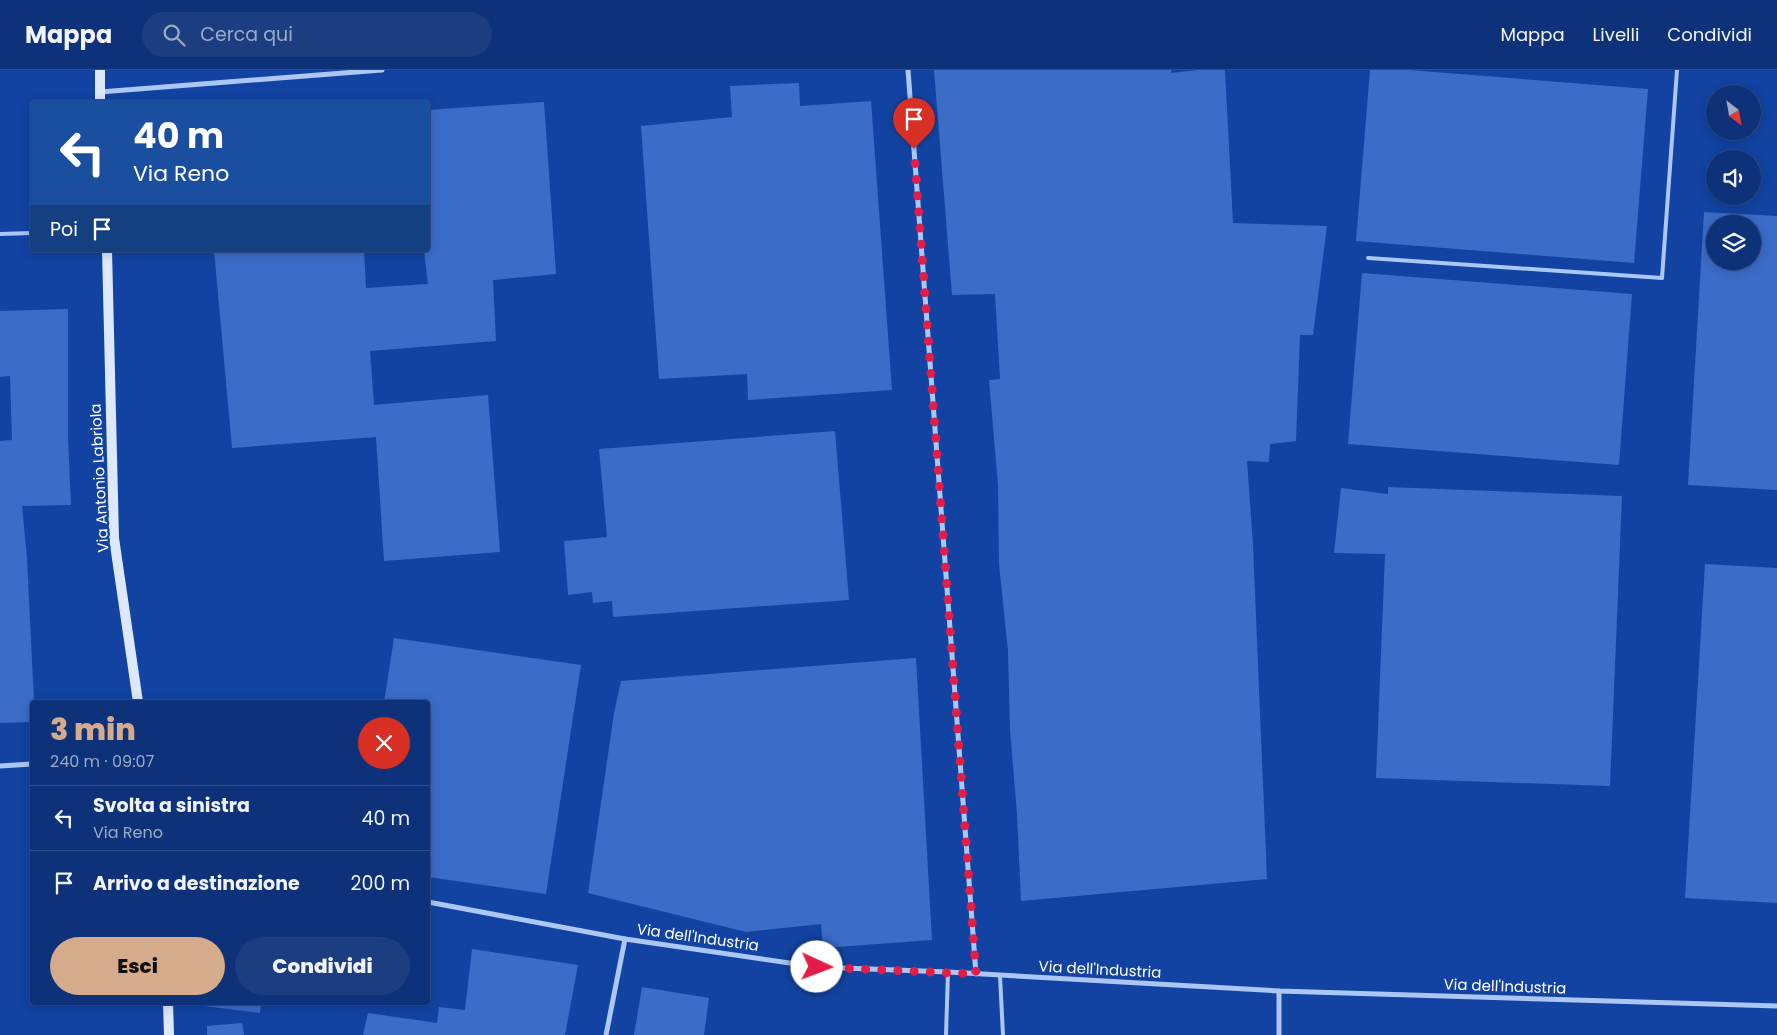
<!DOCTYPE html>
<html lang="it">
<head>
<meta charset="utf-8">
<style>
	:root { --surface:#0e327a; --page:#1c3e81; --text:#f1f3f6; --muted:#9baac7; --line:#2e4d8b; --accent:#d6ab8b }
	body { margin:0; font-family:Poppins,sans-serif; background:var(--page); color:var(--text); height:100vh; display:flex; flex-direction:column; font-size:19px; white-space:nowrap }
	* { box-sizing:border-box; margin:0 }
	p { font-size:16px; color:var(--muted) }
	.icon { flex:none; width:28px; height:28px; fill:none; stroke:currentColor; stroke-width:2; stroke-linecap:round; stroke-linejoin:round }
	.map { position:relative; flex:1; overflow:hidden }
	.side { position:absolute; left:30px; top:630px; width:400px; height:305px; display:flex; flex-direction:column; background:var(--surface); border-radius:5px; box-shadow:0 2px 12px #0003,0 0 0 1px var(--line) }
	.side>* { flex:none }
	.banner { position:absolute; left:30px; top:30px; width:400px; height:152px; border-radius:5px; box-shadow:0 2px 12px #0003,0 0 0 1px var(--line); background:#1a4fa0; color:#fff; overflow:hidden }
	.needle { width:32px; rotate:149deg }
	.controls { position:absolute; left:1706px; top:15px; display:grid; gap:10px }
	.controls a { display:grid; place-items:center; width:55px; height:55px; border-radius:50%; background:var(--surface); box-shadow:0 2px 12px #0003,0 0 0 1px var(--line); font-size:25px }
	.pin { position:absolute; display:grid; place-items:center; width:42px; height:42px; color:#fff; margin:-51px -21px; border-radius:50% 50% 50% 0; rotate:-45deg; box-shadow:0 0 5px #0007 }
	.pin .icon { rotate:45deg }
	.me { position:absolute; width:55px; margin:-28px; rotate:92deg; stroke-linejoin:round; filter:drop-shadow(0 0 4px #0008) }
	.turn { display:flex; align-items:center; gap:18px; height:105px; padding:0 20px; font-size:22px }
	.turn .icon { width:65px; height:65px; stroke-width:2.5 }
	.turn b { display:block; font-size:35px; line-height:42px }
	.then { display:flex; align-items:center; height:48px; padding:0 20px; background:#0003; gap:10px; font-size:19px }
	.round { display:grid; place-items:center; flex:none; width:52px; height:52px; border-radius:26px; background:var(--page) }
	.headline { display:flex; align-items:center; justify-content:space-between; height:85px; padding:0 20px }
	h1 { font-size:30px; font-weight:800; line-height:38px; color:var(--accent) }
	.action { display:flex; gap:10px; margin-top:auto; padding:10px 20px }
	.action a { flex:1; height:58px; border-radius:30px; background:var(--accent); color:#111; font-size:20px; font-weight:800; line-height:58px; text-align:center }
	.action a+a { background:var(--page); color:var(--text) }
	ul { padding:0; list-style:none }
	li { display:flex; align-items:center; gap:15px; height:65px; padding:0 20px; border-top:1px solid var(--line) }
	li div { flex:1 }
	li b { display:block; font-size:19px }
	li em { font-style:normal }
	header { display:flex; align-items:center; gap:30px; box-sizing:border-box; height:70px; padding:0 25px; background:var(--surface); border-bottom:1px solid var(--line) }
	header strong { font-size:24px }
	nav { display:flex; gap:28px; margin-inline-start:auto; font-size:18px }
	.search { width:350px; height:45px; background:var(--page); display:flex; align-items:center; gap:12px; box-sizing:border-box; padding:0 18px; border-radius:28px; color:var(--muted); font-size:19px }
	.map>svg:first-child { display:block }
</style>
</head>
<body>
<header>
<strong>Mappa</strong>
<div class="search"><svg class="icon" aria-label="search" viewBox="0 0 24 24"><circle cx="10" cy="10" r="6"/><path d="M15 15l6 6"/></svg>Cerca qui</div>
<nav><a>Mappa</a><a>Livelli</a><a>Condividi</a></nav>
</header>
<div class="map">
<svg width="1777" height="965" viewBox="0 0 1777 965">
	<rect width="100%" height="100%" fill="#1243a2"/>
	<g fill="#3b6cc8" fill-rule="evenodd">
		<path d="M934,0H1171V3L1198,0H1225L1233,153L1327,156L1313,265H1300L1296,371L1270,374L1269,392L1247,391L1253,475L1267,809L1021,831L1017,744L1010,660L1008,581L999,494L998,415L989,310L1000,309L995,224L952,225Z"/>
		<path d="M1370,0H1409L1648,19L1634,193L1356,171Z"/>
		<path d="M799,13L800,36L871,31L892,320L748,330L747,304L659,309L641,56L732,47L730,16Z"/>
		<path d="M544,32L556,204L493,210L496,271L370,281L374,335L488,325L500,482L384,491L376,367L232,378L214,180H364L366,218L428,214L424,180H428V40Z"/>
		<path d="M1704,142L1777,146V420L1688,415ZM1715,154H1752V191H1715Z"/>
		<path d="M1362,203L1632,224L1619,395L1348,374Z"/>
		<path d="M68,239V369L71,435L22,436L27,488L34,632H32V652L0,653V371L12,370L10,306L0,307V241Z"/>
		<path d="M835,361L849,530L613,547L612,531L593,533L592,522L568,525L564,471L607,467L599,379Z"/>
		<path d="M1388,417L1622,426L1610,716L1376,708L1385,484L1334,483L1341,418L1388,424Z"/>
		<path d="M1705,494L1777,498V833L1685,828Z"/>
		<path d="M394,568L581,595L546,824L428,807V632H384Z"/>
		<path d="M916,588L932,870L823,878L821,854L746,862L588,823L614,643L621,611Z"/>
		<path d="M472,879L578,895L565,965H363L368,943L437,953L439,937L465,940Z"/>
		<path d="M642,917L709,928L704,965H634Z"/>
		<path d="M205,932H261L260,943L204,936Z"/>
		<path d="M242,953L244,965H207V956Z"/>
	</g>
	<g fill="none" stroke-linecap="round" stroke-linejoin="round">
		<g stroke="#acc6f5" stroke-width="4">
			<path d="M0,164L32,163"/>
			<path d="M1368,188L1662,208L1677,0"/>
			<path d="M1000,906L1003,965"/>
			<path d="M946,965L948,902"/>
		</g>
		<g stroke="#acc6f5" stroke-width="5">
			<path d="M908,0L976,904"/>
			<path d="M100,22L382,0"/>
			<path d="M0,696L32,694"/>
			<path d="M428,832L625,869L817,897L948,902L1279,921L1777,936"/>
			<path d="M606,965L625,869"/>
			<path d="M1279,965V921"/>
		</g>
		<g stroke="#dce8fe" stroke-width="10">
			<path d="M100,0V32"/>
			<path d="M107,180L114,468L138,632"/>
			<path d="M168,932L169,965"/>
		</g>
	</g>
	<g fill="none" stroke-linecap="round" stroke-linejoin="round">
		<path stroke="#e11d48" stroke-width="9" stroke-dasharray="0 16.2" d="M817,897L976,904L914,79"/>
	</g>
	<g text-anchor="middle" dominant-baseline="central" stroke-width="4.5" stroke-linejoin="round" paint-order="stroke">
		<g font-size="15" fill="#fff" stroke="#1243a2">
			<text transform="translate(99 408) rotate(-93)">Via Antonio Labriola</text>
			<text transform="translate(698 867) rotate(8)">Via dell'Industria</text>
			<text transform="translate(1100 899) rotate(3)">Via dell'Industria</text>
			<text transform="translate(1505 916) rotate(2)">Via dell'Industria</text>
		</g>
	</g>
</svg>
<div class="controls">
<a><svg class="needle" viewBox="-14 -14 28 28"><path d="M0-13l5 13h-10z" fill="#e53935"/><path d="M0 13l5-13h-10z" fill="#9baac7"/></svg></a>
<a><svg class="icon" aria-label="sound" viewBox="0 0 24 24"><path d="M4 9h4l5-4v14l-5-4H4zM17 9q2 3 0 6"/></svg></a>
<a><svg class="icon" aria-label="layers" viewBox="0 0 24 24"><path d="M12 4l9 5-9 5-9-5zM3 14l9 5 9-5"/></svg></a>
</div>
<div class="pin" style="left:914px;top:79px;background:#d93025"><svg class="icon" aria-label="arrive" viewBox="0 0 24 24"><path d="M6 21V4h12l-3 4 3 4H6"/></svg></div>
<svg class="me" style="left:817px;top:897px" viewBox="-20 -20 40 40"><circle r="19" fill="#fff"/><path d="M0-13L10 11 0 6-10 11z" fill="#e11d48"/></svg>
<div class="banner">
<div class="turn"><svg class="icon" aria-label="left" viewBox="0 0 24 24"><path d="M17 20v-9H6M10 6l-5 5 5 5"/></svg><div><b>40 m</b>Via Reno</div></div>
<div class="then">Poi<svg class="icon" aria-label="arrive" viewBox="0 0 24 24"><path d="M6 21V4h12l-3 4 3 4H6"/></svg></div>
</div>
<section class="side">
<div class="headline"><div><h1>3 min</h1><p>240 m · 09:07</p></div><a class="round" style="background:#d93025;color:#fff"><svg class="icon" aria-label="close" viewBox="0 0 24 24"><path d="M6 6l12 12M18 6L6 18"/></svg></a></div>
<ul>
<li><svg class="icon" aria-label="left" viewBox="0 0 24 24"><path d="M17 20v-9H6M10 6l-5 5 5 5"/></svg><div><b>Svolta a sinistra</b><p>Via Reno</p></div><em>40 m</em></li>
<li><svg class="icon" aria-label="arrive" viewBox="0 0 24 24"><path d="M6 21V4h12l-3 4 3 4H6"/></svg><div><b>Arrivo a destinazione</b></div><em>200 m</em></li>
</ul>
<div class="action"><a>Esci</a><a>Condividi</a></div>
</section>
</div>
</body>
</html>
